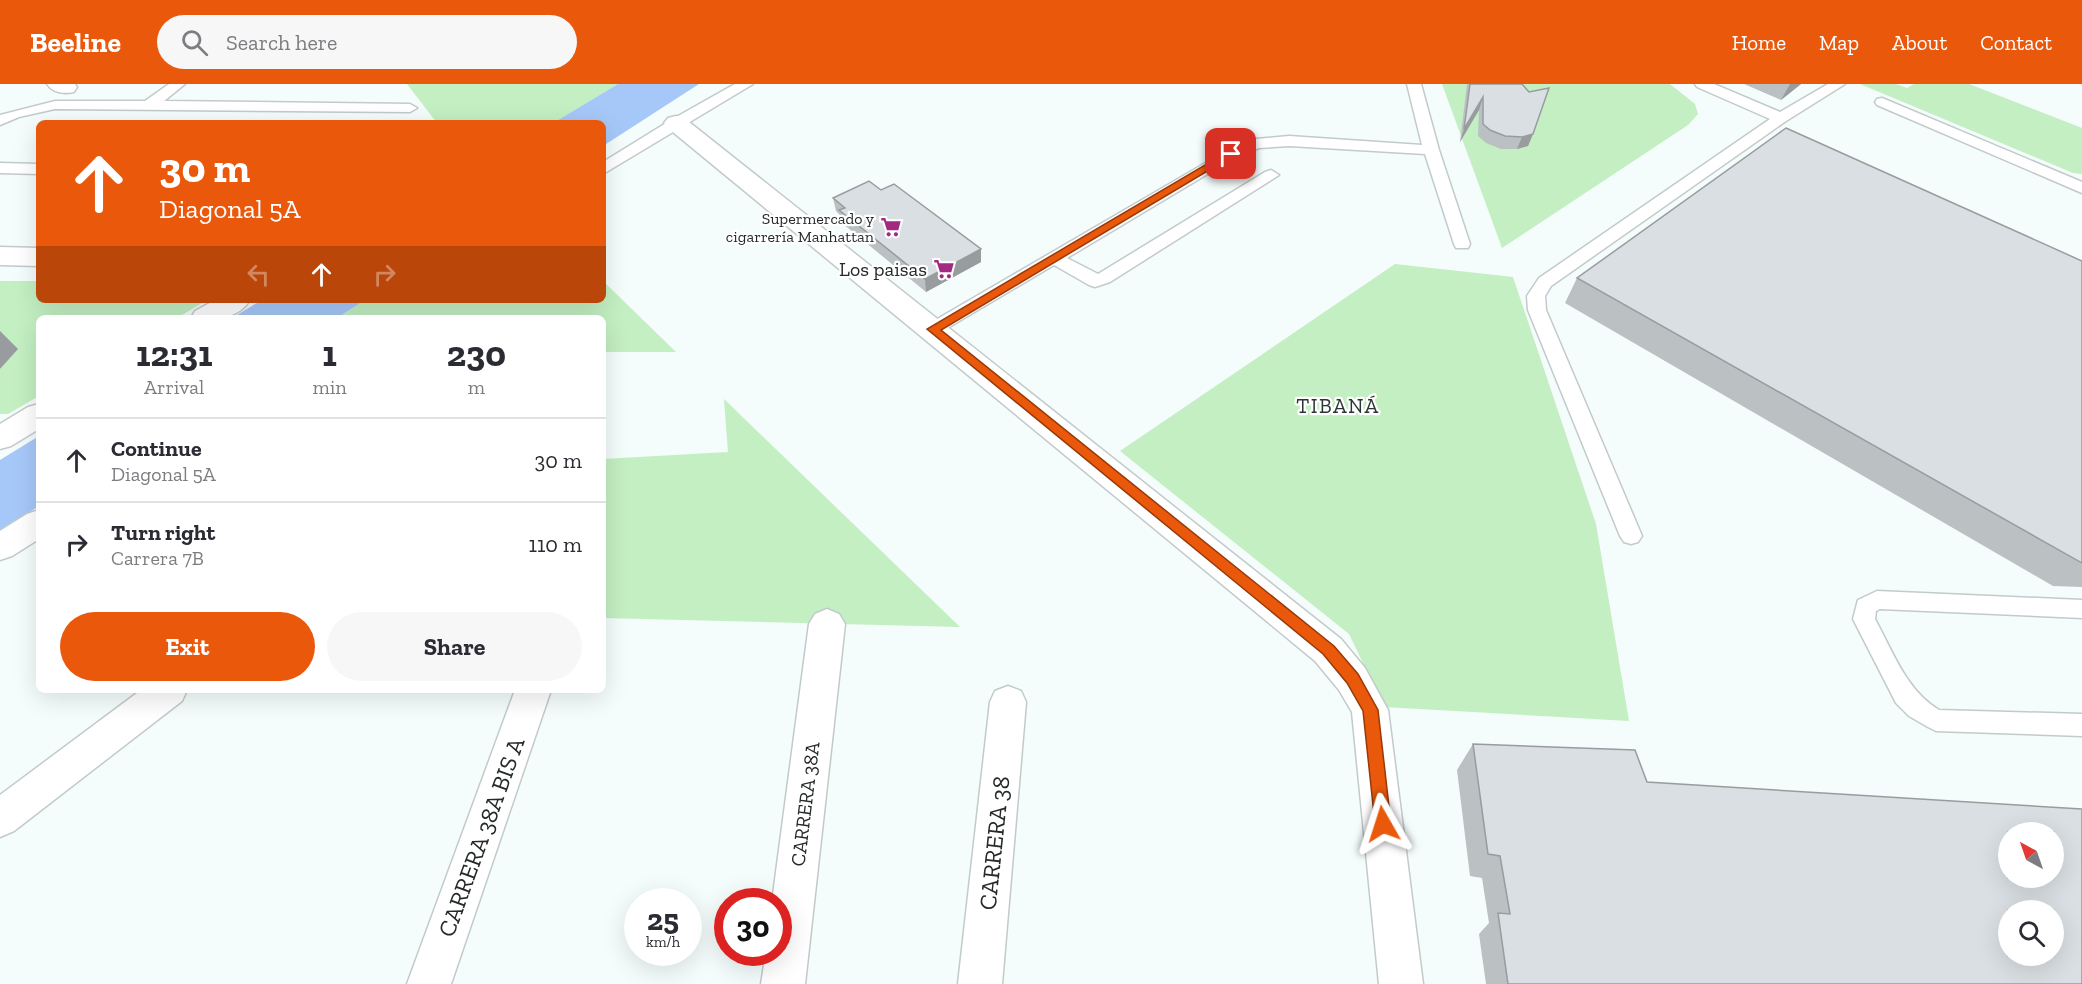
<!DOCTYPE html>
<html lang="en">
<head>
<meta charset="utf-8">
<style>
	:root { --surface:#fff; --page:#f7f7f7; --text:#2b2b33; --muted:#7c7c81; --line:#e1e1e2; --accent:#ea580c }
	body { margin:0; font-family:"Zilla Slab",serif; background:var(--page); color:var(--text); height:100vh; display:flex; flex-direction:column; font-size:22px; white-space:nowrap }
	* { box-sizing:border-box; margin:0 }
	p { font-size:20px; color:var(--muted) }
	.icon { flex:none; width:33px; height:33px; fill:none; stroke:currentColor; stroke-width:2; stroke-linecap:round; stroke-linejoin:round }
	.map { position:relative; flex:1; overflow:hidden }
	.sheet { position:absolute; left:36px; top:231px; width:570px; height:378px; display:flex; flex-direction:column; background:var(--surface); border-radius:9px; box-shadow:0 6px 24px #0002 }
	.sheet>* { flex:none }
	.banner { position:absolute; left:36px; top:36px; width:570px; height:183px; border-radius:9px; box-shadow:0 6px 24px #0002; background:#ea580c; color:#fff; overflow:hidden }
	.needle { width:39px; rotate:320deg }
	.tools { position:absolute; left:1998px; top:738px; display:grid; gap:12px }
	.tools a { display:grid; place-items:center; width:66px; height:66px; border-radius:50%; background:var(--surface); box-shadow:0 6px 24px #0002; font-size:30px }
	.speed { position:absolute; left:624px; top:804px; display:flex; gap:12px; font-size:30px; font-weight:700; text-align:center }
	.speed>* { display:grid; place-content:center; width:78px; height:78px; border-radius:50%; background:var(--surface); box-shadow:0 6px 24px #0002; line-height:1 }
	.speed small { font-size:15px; font-weight:400 }
	.speed .limit { border:9px solid #d22; background:#fff; color:#111 }
	.pin { position:absolute; display:grid; place-items:center; width:51px; height:51px; color:#fff; margin:-26px; border-radius:12px; box-shadow:0 3px 9px #0006 }
	.me { position:absolute; width:66px; margin:-33px; rotate:354deg; stroke-linejoin:round; filter:drop-shadow(0 0 4px #0008) }
	.turn { display:flex; align-items:center; gap:21px; height:126px; padding:0 24px; font-size:27px }
	.turn .icon { width:78px; height:78px; stroke-width:2.5 }
	.turn b { display:block; font-size:42px; line-height:51px }
	.lanes { display:flex; align-items:center; height:57px; padding:0 24px; background:#0003; justify-content:center; gap:30px; direction:ltr }
	.lanes .off { opacity:.35 }
	.eta { display:flex; justify-content:space-evenly; align-items:center; height:102px; text-align:center }
	.eta b { font-size:36px; font-weight:800; line-height:42px }
	.action { display:flex; gap:12px; margin-top:auto; padding:12px 24px }
	.action a { flex:1; height:69px; border-radius:36px; background:var(--accent); color:#fff; font-size:24px; font-weight:800; line-height:69px; text-align:center }
	.action a+a { background:var(--page); color:var(--text) }
	ul { padding:0; list-style:none }
	li { display:flex; align-items:center; gap:18px; height:84px; padding:0 24px; border-top:2px solid var(--line) }
	li div { flex:1 }
	li b { display:block; font-size:22px }
	li em { font-style:normal }
	header { display:flex; align-items:center; gap:36px; box-sizing:border-box; height:84px; padding:0 30px; background:var(--accent); color:#fff }
	header strong { font-size:28px }
	nav { display:flex; gap:33px; margin-inline-start:auto; font-size:21px }
	.search { width:420px; height:54px; background:var(--page); display:flex; align-items:center; gap:15px; box-sizing:border-box; padding:0 21px; border-radius:33px; color:var(--muted); font-size:22px }
	.map>svg:first-child { display:block }
</style>
</head>
<body>
<header>
<strong>Beeline</strong>
<div class="search"><svg class="icon" aria-label="search" viewBox="0 0 24 24"><circle cx="10" cy="10" r="6"/><path d="M15 15l6 6"/></svg>Search here</div>
<nav><a>Home</a><a>Map</a><a>About</a><a>Contact</a></nav>
</header>
<div class="map">
<svg width="2082" height="900" viewBox="0 0 2082 900">
	<rect width="100%" height="100%" fill="#f4fcfc"/>
	<g fill="#c3efc2">
		<path d="M407,0H618L553,39H437Z"/>
		<path d="M1442,0H1670L1695,20L1698,30L1688,41L1502,164Z"/>
		<path d="M1860,0H1896L1907,4L1914,0H1969L2082,44V90L2073,89Z"/>
		<path d="M1395,180L1513,193L1596,440L1629,637L1384,623L1349,550L1120,367Z"/>
		<path d="M0,197H39V216H207L177,234H39V312L8,330H0V285L17,265H0Z"/>
		<path d="M603,197L676,268H603V234H337L365,216H603Z"/>
		<path d="M724,315L960,543L603,534V375L728,368Z"/>
	</g>
	<g fill="#a6c8f8">
		<path d="M618,0H699L603,62V39H553Z"/>
		<path d="M262,216H365L337,234H232Z"/>
		<path d="M39,352V422L0,447V376Z"/>
	</g>
	<g fill="none" stroke-linecap="round" stroke-linejoin="round">
		<g stroke="#c3cacb" stroke-width="3">
			<g id="service">
				<path d="M169,0H185L164,17L410,20L417,24L410,28L55,25L19,33L0,41V31L55,17H145Z"/>
				<path d="M735,0H753L603,90V78L671,36Z"/>
				<path d="M1407,0H1421L1439,66L1470,160L1468,164H1456L1454,160L1425,70L1289,62L1259,64L1236,73L1067,174L1098,190L1265,88L1271,86L1279,91L1110,198L1095,203L1089,201L1054,181L939,249H927L924,245L927,241L1226,67L1256,55L1289,52L1422,61Z"/>
				<path d="M1695,0H1714L1780,28L1828,0H1845L1786,37L1551,202L1545,212L1546,226L1642,452L1638,458L1631,460L1624,458L1620,452L1528,226L1527,212L1539,194L1770,35L1697,3Z"/>
				<path d="M1882,14L2082,98V109L1877,21L1875,18L1877,15Z"/>
				<path d="M0,79L39,80V90L0,89Z"/>
				<path d="M1877,507L2082,516V534L1880,525L1876,527L1875,535C1893,568 1906,606 1939,626L2082,630V652L1936,647L1928,643L1909,632L1896,619L1853,535L1858,516Z"/>
			</g>
		</g>
		<g stroke="#c3cacb" stroke-width="3">
			<g id="minor">
				<path d="M47,0H75L77,3L74,8C64,10 53,9 47,0Z"/>
				<path d="M676,32L684,34L1341,555L1365,584L1388,626L1423,900H1379L1352,628L1339,606L1315,577L668,44L664,39L668,34Z"/>
				<path d="M0,163L39,164V182L0,181Z"/>
				<path d="M215,216H250C237,237 213,234 191,234L195,227Z"/>
				<path d="M39,320V345L11,362L0,365V340L28,323Z"/>
				<path d="M39,426V455L12,472L0,476V447L27,430Z"/>
				<path d="M827,525L839,530L845,540L805,900H761L766,868H778V818H772L809,540L815,530Z"/>
				<path d="M1008,602L1021,607L1026,618L1002,900H958L990,618L995,607Z"/>
				<path d="M141,606H187L182,617L14,747L0,753V711Z"/>
				<path d="M515,606H551L451,900H407Z"/>
			</g>
		</g>
		<use href="#service" fill="#fff" fill-rule="evenodd"/>
		<use href="#minor" fill="#fff" fill-rule="evenodd"/>
	</g>
	<g fill="#bbc0c2">
		<path d="M1467,0H1522L1533,50L1528,62L1517,65H1501L1486,59L1478,52L1479,26L1460,58Z"/>
		<path d="M1744,0H1801L1781,16Z"/>
		<path d="M881,106L981,165V178L926,208L842,139L840,131L836,127L833,114Z"/>
		<path d="M2082,177V503L2053,502L1565,219L1577,194Z"/>
		<path d="M1473,660L1647,698L2082,900H1486L1479,850L1489,839L1482,794L1470,792L1457,686Z"/>
	</g>
	<g fill="#989c9e">
		<path d="M1790,0H1801L1781,16Z"/>
		<path d="M1483,13L1479,26L1460,58L1464,45Z"/>
		<path d="M1533,50L1528,62L1517,65L1522,53Z"/>
		<path d="M981,165V178L926,208L925,195Z"/>
		<path d="M0,247L18,265L0,285Z"/>
	</g>
	<g fill="#d9dfe2" stroke="#989c9e" stroke-width="1.5" fill-rule="evenodd">
		<path d="M1470,0H1522L1529,8L1549,4L1533,50L1522,53L1505,52L1490,46L1483,40V13L1464,45Z"/>
		<path d="M1786,44L2082,177V479L1577,194Z"/>
		<path d="M869,97L881,106L894,100L981,165L925,195L839,126L845,124L833,114Z"/>
		<path d="M1473,660L1635,666L1647,698L2082,725V900H1508L1498,829L1510,830L1500,772L1488,770ZM2008,748H2054V794H2008ZM2008,826H2054V872H2008Z"/>
	</g>
	<path fill="#ea580c" stroke="#983908" stroke-width="1.5" d="M1227,68L1236,70L941,246L1334,562L1358,590L1378,626L1391,740L1388,746L1383,748L1377,746L1375,740L1363,627L1347,599L1323,570L927,245Z"/>
	<defs>
		<g id="supermarket-bare" transform="scale(1.62)"><path d="M-6-5.5h2.5l.6 2H6L4.5 2H-2.5L-4.4-4H-6ZM-1.5 3.2a1.3 1.3 0 1 0 .1 0ZM3 3.2a1.3 1.3 0 1 0 .1 0Z" fill="#a32a81" stroke="#fff" stroke-width="2.5" paint-order="stroke"/></g>
	</defs>
	<g fill-rule="evenodd">
		<use href="#supermarket-bare" x="891" y="143"/>
		<use href="#supermarket-bare" x="944" y="185"/>
	</g>
	<g text-anchor="middle" dominant-baseline="central" stroke-width="4.5" stroke-linejoin="round" paint-order="stroke">
		<g font-size="16" fill="#262929" stroke="#fff" text-anchor="end">
			<text x="874" y="134">Supermercado y<tspan x="874" dy="18">cigarrería Manhattan</tspan></text>
		</g>
		<g font-size="20" fill="#262929" stroke="#fff" text-anchor="end">
			<text x="927" y="185">Los paisas</text>
		</g>
		<g font-size="20" fill="#262929" stroke="#fff">
			<text transform="translate(805 720) rotate(-83)">CARRERA 38A</text>
		</g>
		<g font-size="21" letter-spacing="1.5" fill="#2e3435" stroke="#fff">
			<text x="1338" y="321">TIBANÁ</text>
		</g>
		<g font-size="24" fill="#262929" stroke="#fff">
			<text transform="translate(481 753) rotate(-70)">CARRERA 38A BIS A</text>
			<text transform="translate(994 759) rotate(-84)">CARRERA 38</text>
		</g>
	</g>
</svg>
<div class="tools">
<a><svg class="needle" viewBox="-14 -14 28 28"><path d="M0-13l5 13h-10z" fill="#e53935"/><path d="M0 13l5-13h-10z" fill="#7c7c81"/></svg></a>
<a><svg class="icon" aria-label="search" viewBox="0 0 24 24"><circle cx="10" cy="10" r="6"/><path d="M15 15l6 6"/></svg></a>
</div>
<div class="speed"><div>25<small>km/h</small></div><div class="limit">30</div></div>
<div class="pin" style="left:1231px;top:70px;background:#d93025"><svg class="icon" aria-label="arrive" viewBox="0 0 24 24"><path d="M6 21V4h12l-3 4 3 4H6"/></svg></div>
<svg class="me" style="left:1383px;top:740px" viewBox="-20 -20 40 40"><path d="M0-17L14 15 0 8-14 15z" fill="#ea580c" stroke="#fff" stroke-width="4"/></svg>
<div class="banner">
<div class="turn"><svg class="icon" aria-label="ahead" viewBox="0 0 24 24"><path d="M12 20V5M6 11l6-6 6 6"/></svg><div><b>30 m</b>Diagonal 5A</div></div>
<div class="lanes"><svg class="icon off" aria-label="left" viewBox="0 0 24 24"><path d="M17 20v-9H6M10 6l-5 5 5 5"/></svg><svg class="icon" aria-label="ahead" viewBox="0 0 24 24"><path d="M12 20V5M6 11l6-6 6 6"/></svg><svg class="icon off" aria-label="right" viewBox="0 0 24 24"><path d="M7 20v-9h11M14 6l5 5-5 5"/></svg></div>
</div>
<section class="sheet">
<div class="eta">
<div><b>12:31</b><p>Arrival</p></div>
<div><b>1</b><p>min</p></div>
<div><b>230</b><p>m</p></div>
</div>
<ul>
<li><svg class="icon" aria-label="ahead" viewBox="0 0 24 24"><path d="M12 20V5M6 11l6-6 6 6"/></svg><div><b>Continue</b><p>Diagonal 5A</p></div><em>30 m</em></li>
<li><svg class="icon" aria-label="right" viewBox="0 0 24 24"><path d="M7 20v-9h11M14 6l5 5-5 5"/></svg><div><b>Turn right</b><p>Carrera 7B</p></div><em>110 m</em></li>
</ul>
<div class="action"><a>Exit</a><a>Share</a></div>
</section>
</div>
</body>
</html>
